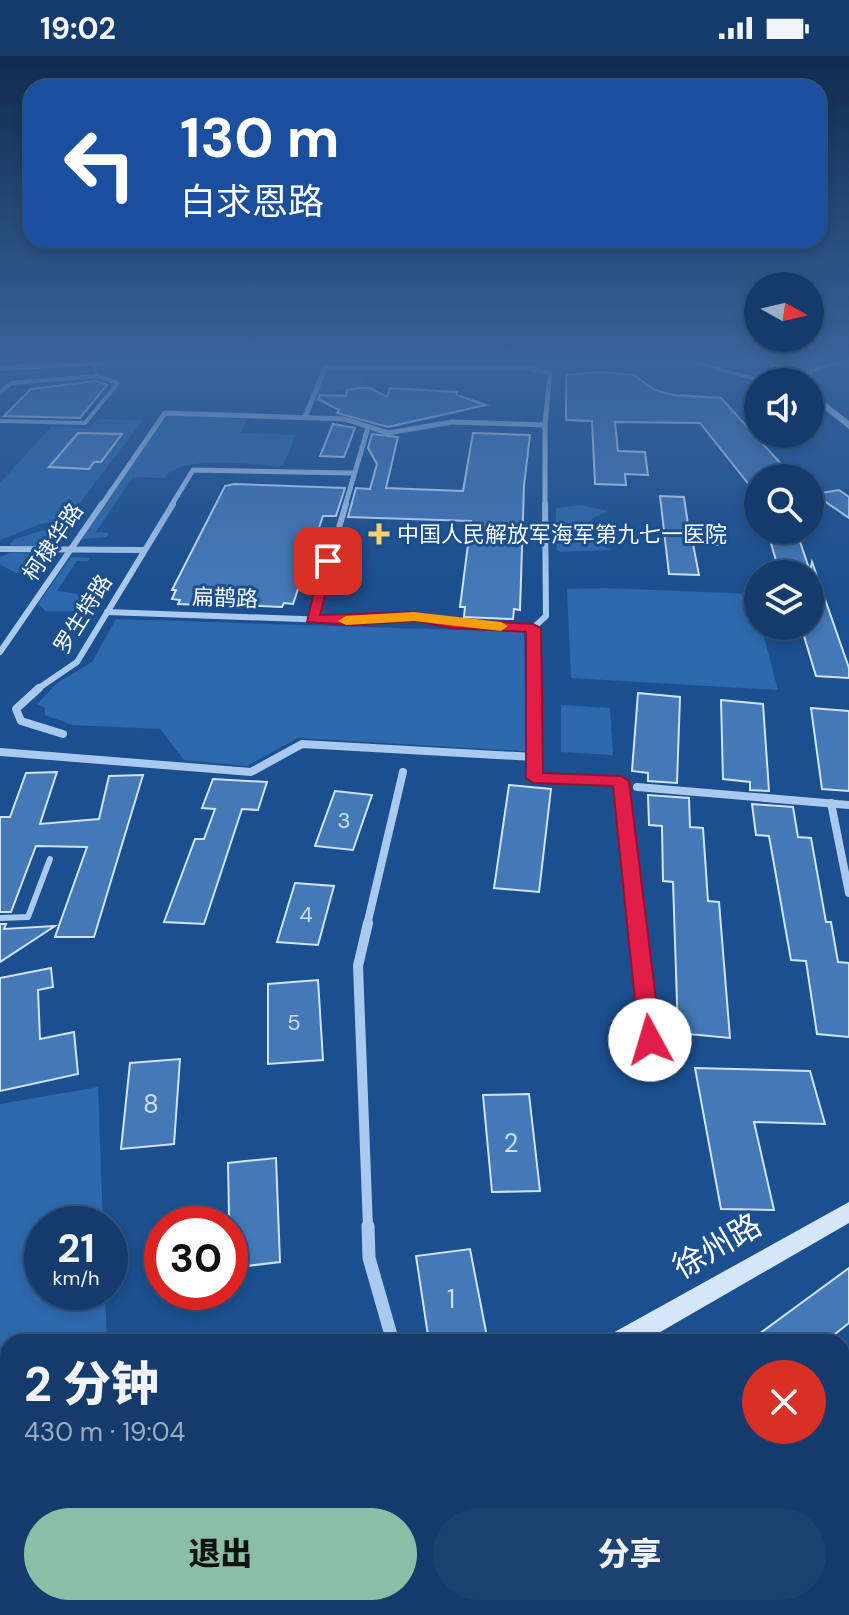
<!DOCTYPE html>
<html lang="zh">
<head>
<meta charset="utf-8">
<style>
	:root { --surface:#143b6b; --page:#1d4271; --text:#f1f3f6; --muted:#9dadc1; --line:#33557e; --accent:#8abfa5 }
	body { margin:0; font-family:"DM Sans","Noto Sans SC",sans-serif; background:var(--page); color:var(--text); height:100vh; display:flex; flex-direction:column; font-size:30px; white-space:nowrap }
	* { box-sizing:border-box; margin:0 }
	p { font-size:26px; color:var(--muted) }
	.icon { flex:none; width:44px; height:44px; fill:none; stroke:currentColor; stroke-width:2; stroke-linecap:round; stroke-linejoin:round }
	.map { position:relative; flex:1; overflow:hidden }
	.panel { position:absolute; left:0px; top:1278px; width:850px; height:282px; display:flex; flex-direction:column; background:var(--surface); border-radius:24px 24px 0 0; box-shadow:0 4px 12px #0003,0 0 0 2px var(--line) }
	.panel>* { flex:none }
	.hud { position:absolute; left:24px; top:24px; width:802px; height:168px; border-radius:24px; box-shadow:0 4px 12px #0003,0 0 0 2px var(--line); background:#1a4fa0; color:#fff; overflow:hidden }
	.needle { width:52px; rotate:98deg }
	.tools { position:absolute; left:744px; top:216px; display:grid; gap:16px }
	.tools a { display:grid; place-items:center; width:80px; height:80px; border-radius:50%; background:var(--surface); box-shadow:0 4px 12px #0003,0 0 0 2px var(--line); font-size:40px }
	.speed { position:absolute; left:24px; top:1150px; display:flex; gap:16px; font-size:40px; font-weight:700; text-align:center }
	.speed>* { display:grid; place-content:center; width:104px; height:104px; border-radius:50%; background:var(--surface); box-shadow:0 4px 12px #0003,0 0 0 2px var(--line); line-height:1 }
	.speed small { font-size:20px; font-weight:400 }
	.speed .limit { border:12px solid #d22; background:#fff; color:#111 }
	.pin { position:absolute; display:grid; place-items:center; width:68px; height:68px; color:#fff; margin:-34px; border-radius:16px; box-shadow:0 4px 12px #0006 }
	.me { position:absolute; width:88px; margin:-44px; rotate:354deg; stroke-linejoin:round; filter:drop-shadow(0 0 6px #0008) }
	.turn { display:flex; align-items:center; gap:28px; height:168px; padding:0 24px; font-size:36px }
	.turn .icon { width:104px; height:104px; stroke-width:2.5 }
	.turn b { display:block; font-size:56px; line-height:68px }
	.round { display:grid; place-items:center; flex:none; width:84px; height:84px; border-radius:42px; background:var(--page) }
	.summary { display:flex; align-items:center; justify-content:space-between; height:136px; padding:0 24px }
	h1 { font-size:48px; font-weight:800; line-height:60px }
	.button { display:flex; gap:16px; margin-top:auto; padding:16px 24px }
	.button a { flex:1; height:92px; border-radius:48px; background:var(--accent); color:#111; font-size:32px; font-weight:800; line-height:92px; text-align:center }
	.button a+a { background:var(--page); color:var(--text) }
	.status { display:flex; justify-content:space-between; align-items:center; height:56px; padding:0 40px; background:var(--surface); direction:ltr }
	.status svg { height:22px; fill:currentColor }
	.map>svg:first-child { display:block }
</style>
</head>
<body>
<div class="status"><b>19:02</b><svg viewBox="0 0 49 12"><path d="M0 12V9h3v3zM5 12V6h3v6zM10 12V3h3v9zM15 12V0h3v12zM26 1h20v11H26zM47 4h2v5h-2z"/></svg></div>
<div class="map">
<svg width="849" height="1559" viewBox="0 0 849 1559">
	<rect width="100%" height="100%" fill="#1b4f8f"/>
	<g fill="#2e69ad">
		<path d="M360,314L367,317L364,327L325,338L321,346L314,345L326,317Z"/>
		<path d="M167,359L247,363L241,377L296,379L283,410C256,409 180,398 164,422L133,421L96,476L109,477L106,481L82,483Z"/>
		<path d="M98,363L143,364L66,465L40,468L0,484V427L51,371L90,372Z"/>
		<path d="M580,449L608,455L593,462L586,470L556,469V452Z"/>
		<path d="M44,474L60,476L63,480L55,492L9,489L15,483Z"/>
		<path d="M556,475L587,476L596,487L611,494L560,496L557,494Z"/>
		<path d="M10,497L52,498L42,513L17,517L0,509V501Z"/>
		<path d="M71,501L90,502L88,505H77L57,535L102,541L86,556L46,555L38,548Z"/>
		<path d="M606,532L753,538L758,570H761L778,634L571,622L567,533Z"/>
		<path d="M116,563L524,576L525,695L298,682L247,710L184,704L160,673L72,669L45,659V652L37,648L57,627L92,606Z"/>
		<path d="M561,649L610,652L613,699L561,696Z"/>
		<path d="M98,1031L103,1168H42V1236H105L107,1286H8V1512L0,1514V1048Z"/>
	</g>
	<g fill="#4478b7" stroke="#cfe3fa" stroke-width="2">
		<path d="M600,316L634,319L655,334L673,339L721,342L794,422H758V440L700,367L615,366L618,395L645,396L648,419L625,418L626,429L595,428L592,365L566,364V319Z"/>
		<path d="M96,325L107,329L80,362L4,360L31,333Z"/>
		<path d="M357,332H370L387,341L390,332L457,336V339L486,349L388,371L337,357L339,354L318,343L320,339L346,340L347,334Z"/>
		<path d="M333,368L355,372L344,401L320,400Z"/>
		<path d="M78,377L122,378L101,406H94L89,413L49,411Z"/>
		<path d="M473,377L530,379L524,430L520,554L514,553L513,563L464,561L465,551H460L471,465L348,461L356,432L370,433L377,408L368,392L372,378L398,381L386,432L463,435Z"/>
		<path d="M234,428L345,432L336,460H323L293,548L284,547L282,551L238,549L241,545L202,544L200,549L178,548L180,544L172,543L176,534H172L225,430Z"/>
		<path d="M839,434L849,441V462L814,438Z"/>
		<path d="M660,440L684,441L688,469L722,470L726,489L693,488L699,519L669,518Z"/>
		<path d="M767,474H796L810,515L812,506L849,612V622L816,620L801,570H810V518H780Z"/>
		<path d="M638,637L680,641L677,727L648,725V717L632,715Z"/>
		<path d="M721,644L763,648L769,735L750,734V726L723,723Z"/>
		<path d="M811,652L849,655V735L822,733Z"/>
		<path d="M57,716L40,768L99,763L109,720L143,719L94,881H55L87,791L36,790L11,856H0V761H10L26,717Z"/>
		<path d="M213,723L267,726L258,754L242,753L204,868L164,866L195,783H204L215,753L202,752Z"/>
		<path d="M509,729L551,733L539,836L494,832Z"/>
		<path d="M335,735L372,739L353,794L315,790Z"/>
		<path d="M648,739L689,742L690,771L703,772L708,845L719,846L730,982L678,977L673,826L663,825L662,770L649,769Z"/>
		<path d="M752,748L793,751L798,781L811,782L826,866H831L838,906L849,907V981L817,978L806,905L791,904L769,780L756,779Z"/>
		<path d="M295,827L334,830L318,889L277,886Z"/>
		<path d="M0,868H6L4,873L55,870L0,906Z"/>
		<path d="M51,912L53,931L38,934L40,983L74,976L78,1018L0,1035V922Z"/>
		<path d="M318,924L323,1004L268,1008V928Z"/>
		<path d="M180,1003L174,1088L121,1093L130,1007Z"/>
		<path d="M695,1012L810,1015L825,1068L754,1066L774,1154L721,1153Z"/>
		<path d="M529,1038L540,1135L492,1136L483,1039Z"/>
		<path d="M276,1102L280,1206L230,1212L228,1107Z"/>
		<path d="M470,1193L488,1286H429L416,1200Z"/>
		<path d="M849,1212V1267L825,1286H748Z"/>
	</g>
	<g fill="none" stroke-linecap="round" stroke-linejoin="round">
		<g stroke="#a9c9ee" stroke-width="4">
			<path d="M0,337L11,327L97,320"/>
			<path d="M0,365L85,367L118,327L97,320L94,306"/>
		</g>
		<path stroke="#a9c9ee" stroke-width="6" d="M0,862L28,861L50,803"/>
		<path stroke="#a9c9ee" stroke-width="10" d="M845,1309L849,1314"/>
		<g stroke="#a9c9ee" stroke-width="5">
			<path d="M305,361L325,312H528L550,317L545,369V450"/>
			<path d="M101,450L165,357L345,363L388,377L452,366L545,369"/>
			<path d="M171,450L193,414L352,417"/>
			<path d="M345,450L367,375"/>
		</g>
		<g stroke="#a9c9ee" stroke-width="6">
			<path d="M0,493L143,494"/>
			<path d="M107,556L354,565L414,560L453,568L533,572"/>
			<path d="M312,563L346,448"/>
			<path d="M0,596L102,448"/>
			<path d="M36,634L77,606L173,448"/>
			<path d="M533,634V572L546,560L545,448"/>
		</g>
		<g stroke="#a9c9ee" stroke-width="8">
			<path d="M39,632L16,653L21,665L63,678"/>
			<path d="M533,632L534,722L621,725L637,869"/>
			<path d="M0,696L251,716L302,688L534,701"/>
			<path d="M637,731L849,749"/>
			<path d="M831,747L849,837"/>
			<path d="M367,869L403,716"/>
		</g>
		<g stroke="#a9c9ee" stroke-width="10">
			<path d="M368,867L358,910L368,1172"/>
			<path d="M637,867L650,984"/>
		</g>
		<g stroke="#a9c9ee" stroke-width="13">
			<path d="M368,1170L369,1202L393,1286"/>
			<path d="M842,1551L848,1559"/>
			<path d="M465,1552L467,1559"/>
		</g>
		<g fill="#d6e6fa" fill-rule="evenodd">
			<path d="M687,306H699L775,326H761Z"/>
			<path d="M766,306H775L796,322C811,310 827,305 845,306L814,316L802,326H791Z"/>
			<path d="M810,334L849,365V373L810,342Z"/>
			<path d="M849,1146V1167L643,1286H608L611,1278Z"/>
			<path d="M127,1552H164L161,1559H124Z"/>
		</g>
		<path fill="#f0f6ff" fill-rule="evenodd" d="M57,306H109L104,309L0,315V309Z"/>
	</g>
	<linearGradient id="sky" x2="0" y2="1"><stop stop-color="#0f2b4f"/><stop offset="0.58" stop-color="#39639b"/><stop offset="1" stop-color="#39639b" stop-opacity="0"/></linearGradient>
	<rect width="849" height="524" fill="url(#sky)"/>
	<path fill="#e11d48" stroke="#92132f" stroke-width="2" d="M328,501L334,505L320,559L414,556L453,563L533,568L541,572L543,717L621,720L629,725L661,984L658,990L650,992L639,984L613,730L534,727L526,722V576L453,572L414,565L354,569L307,566L321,505Z"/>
	<path fill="#f59e0b" d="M414,556L501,566L508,570L501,575L414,565L346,569L338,565L346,560Z"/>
	<path fill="#ffd166" stroke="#1b4f8f" stroke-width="3" d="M375 466h8v8h8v8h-8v8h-8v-8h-8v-8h8z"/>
	<g text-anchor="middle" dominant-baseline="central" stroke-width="6" stroke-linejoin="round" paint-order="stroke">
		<g font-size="22" fill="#fff" stroke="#1b4f8f" text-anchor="start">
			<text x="397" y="478">中国人民解放军海军第九七一医院</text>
		</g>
		<g font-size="22" fill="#fff" stroke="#1b4f8f">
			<text transform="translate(53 486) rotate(-56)">柯棣华路</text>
			<text transform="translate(225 542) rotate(2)">扁鹊路</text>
			<text transform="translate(83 558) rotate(-58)">罗生特路</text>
		</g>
		<g font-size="22" fill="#d0dded">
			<text x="344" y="764">3</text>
			<text x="306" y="858">4</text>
			<text x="294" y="966">5</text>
		</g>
		<g font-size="26" fill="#d0dded">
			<text x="151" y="1048">8</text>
			<text x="511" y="1087">2</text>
			<text x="451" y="1243">1</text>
		</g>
		<g font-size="32" fill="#fff" stroke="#1b4f8f">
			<text transform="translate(717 1190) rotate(-30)">徐州路</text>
		</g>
	</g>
</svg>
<div class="tools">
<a><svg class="needle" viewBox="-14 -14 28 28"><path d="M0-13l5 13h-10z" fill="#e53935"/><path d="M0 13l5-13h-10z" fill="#9dadc1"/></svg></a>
<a><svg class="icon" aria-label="sound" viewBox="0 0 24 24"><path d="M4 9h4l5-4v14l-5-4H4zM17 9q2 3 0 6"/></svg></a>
<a><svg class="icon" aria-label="search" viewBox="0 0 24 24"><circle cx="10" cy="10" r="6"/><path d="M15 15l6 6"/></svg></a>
<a><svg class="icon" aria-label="layers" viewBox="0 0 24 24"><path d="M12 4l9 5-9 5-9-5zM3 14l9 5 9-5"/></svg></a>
</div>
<div class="speed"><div>21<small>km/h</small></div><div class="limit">30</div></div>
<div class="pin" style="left:328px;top:505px;background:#d93025"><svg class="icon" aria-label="arrive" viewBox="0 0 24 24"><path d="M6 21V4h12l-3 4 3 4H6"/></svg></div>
<svg class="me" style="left:650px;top:984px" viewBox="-20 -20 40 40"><circle r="19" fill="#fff"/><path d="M0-13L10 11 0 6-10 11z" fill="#e11d48"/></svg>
<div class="hud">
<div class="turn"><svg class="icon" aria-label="left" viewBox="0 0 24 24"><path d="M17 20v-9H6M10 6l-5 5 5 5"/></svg><div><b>130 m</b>白求恩路</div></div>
</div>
<section class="panel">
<div class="summary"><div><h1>2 分钟</h1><p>430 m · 19:04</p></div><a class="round" style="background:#d93025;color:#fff"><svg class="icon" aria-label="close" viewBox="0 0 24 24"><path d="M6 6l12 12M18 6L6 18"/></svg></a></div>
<div class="button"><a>退出</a><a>分享</a></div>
</section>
</div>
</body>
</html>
